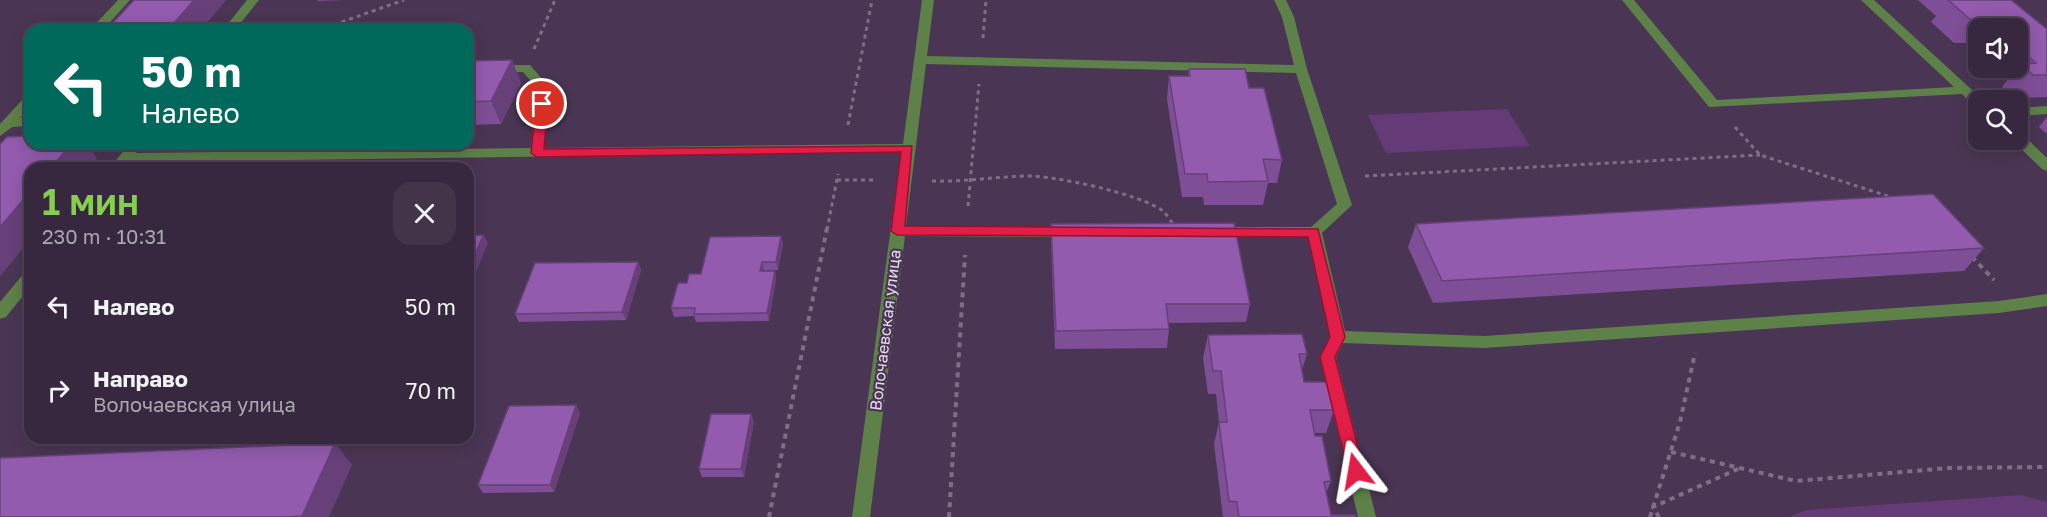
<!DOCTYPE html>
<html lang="ru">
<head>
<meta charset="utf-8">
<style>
	:root { --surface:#38283f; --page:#43344a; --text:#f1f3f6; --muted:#aba6b0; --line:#524459; --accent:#85cf4d }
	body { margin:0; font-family:"Golos Text",sans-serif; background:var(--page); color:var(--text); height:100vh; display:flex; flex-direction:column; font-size:22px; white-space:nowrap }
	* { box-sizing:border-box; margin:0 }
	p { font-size:20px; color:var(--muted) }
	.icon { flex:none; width:33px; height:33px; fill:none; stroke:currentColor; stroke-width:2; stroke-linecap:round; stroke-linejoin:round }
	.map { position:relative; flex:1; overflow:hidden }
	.drawer { position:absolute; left:24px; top:162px; width:450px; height:282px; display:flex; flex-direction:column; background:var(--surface); border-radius:18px; box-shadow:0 3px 15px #0003,0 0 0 2px var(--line) }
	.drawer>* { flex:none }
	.hud { position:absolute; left:24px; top:24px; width:450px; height:126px; border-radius:18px; box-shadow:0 3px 15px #0003,0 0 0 2px var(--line); background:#00695c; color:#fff; overflow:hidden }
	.buttons { position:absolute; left:1968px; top:18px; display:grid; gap:12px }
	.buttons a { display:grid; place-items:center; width:60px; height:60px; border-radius:12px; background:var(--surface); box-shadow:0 3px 15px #0003,0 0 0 2px var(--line); font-size:30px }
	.pin { position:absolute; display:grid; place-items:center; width:51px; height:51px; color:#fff; margin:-26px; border:3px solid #fff; border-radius:50%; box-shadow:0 2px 6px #0007 }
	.me { position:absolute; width:66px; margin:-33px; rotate:346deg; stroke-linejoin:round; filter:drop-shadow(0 0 4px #0008) }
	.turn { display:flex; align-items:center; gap:21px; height:126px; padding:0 18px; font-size:27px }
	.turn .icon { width:78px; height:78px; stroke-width:2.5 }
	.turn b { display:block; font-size:42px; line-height:51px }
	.round { display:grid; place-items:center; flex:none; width:63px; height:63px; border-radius:18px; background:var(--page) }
	.head { display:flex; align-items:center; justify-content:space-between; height:102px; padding:0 18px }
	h1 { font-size:36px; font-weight:600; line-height:45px; color:var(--accent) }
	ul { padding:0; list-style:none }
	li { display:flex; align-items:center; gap:18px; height:84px; padding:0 18px }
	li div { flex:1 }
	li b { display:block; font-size:22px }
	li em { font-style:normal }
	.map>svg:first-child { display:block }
</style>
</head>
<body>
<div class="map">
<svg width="2047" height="517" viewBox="0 0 2047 517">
	<rect width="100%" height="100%" fill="#4a3654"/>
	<g fill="#643a77">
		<path d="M1507,109L1530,146L1386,153L1368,115Z"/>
		<path d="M2021,495L2047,502V517H1789L1806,510Z"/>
	</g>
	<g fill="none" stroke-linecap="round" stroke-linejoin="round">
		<g stroke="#806e88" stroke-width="3" stroke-dasharray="4 4" stroke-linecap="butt">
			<path d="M319,30L404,0"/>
			<path d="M983,38L986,0"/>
			<path d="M534,49L555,0"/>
			<path d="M848,125L872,0"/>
			<path d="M1735,127L1760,155L1894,198"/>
			<path d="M1365,176L1760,155"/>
			<path d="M837,180H876"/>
			<path d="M932,181C963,182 993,177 1025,176C1053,175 1141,194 1163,211C1167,215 1171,221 1174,226"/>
			<path d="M968,206L979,84"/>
			<path d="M827,230L838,174"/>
		</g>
		<g stroke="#806e88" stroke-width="4" stroke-dasharray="5 5" stroke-linecap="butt">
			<path d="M1972,257L1994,280"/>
			<path d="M1671,452L1796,481L1949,468L2047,467"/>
			<path d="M769,517L827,228"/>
			<path d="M949,517L965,255"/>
			<path d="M1650,517L1680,422L1695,353"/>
			<path d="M1659,517L1653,507L1740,468"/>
		</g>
		<g fill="#5e8049" fill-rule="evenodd">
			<path d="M118,0H130L103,30H90Z"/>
			<path d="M247,0H259L235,30H223Z"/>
			<path d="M922,0H934L927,56L1294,65L1282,17L1274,0H1286L1294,17L1307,69L1352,205L1322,233L1345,331L1484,336L1999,301L2047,294V306L1999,313L1484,348L1343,343L1336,357L1376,517H1358L1320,357L1330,337L1308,237H1215L1208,232L1215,227H1311L1337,204L1296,73L926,64L906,226L1071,227L1078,232L1071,237L905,236L870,517H852L901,152L129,162L124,168H110L129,144H143L136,153L531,148L537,88L523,72L468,73V65H530L549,87L544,148L903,144Z"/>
			<path d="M1622,0H1634L1717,100L1954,87L1861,0H1874L1983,100H1978V106L1973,105L1962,94L1709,107Z"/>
			<path d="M30,96V108L20,118H30V126L12,127L0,136V124L25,97Z"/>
			<path d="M2047,106V114L2018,116V108Z"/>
			<path d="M2018,134L2023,135L2047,158V171L2042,169L2013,141L2018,140Z"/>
			<path d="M30,270V287L6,317L0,319V302L25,272Z"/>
		</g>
	</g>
	<g fill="#7e4e96">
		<path d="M317,0H342L318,1Z"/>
		<path d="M1918,0H2011L2047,29V97L2015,98L2002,87L2009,78L1996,68H2018V28H1978V51L1969,43H1954L1931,22L1936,16Z"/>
		<path d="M512,60L521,83L501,124L468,125V61Z"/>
		<path d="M1189,69L1249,88L1282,160L1277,183H1268L1263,205H1204L1203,197H1182L1167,99L1169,76H1188Z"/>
		<path d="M2047,117V134L2039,127Z"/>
		<path d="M1051,224L1250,304L1246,322L1169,323V329L1167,348L1055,349L1051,243Z"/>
		<path d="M1416,224L1984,248L1964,271L1433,303L1408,247Z"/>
		<path d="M781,236L783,244L778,270H764V271H775L776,279L769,321L696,322L694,316L674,317L671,308L687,283L701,274Z"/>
		<path d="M638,262L641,270L626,320L519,322L515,314Z"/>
		<path d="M1208,335L1307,354L1302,370L1304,382L1334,410L1326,433H1315L1331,481L1326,493L1331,515L1355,517H1223L1214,444L1219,422L1216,394H1208L1203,358Z"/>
		<path d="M580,413L554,492L483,493L478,485Z"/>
		<path d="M754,421L744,477H702L699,469Z"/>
	</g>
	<g fill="#67407a">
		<path d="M194,0H226L201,30H168Z"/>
		<path d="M512,60L521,83L501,124L491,101Z"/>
		<path d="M71,144H87L97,158L89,168H51Z"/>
		<path d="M30,192V240L0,276V227Z"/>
		<path d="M483,235L488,243L468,291V272Z"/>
		<path d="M781,236L783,244L778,270L776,262Z"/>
		<path d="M638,262L641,270L626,320L622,312Z"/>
		<path d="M762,262L764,270L762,279L760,271Z"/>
		<path d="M775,271L776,279L769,321L767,313Z"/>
		<path d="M576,405L580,413L554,492L550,485Z"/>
		<path d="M751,414L754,421L744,477L741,469Z"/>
		<path d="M335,443L352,465L329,517H302V516Z"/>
	</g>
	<g fill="#935bae" stroke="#67407a" stroke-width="1.5">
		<path d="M134,0H194L168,30H106Z"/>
		<path d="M1948,0H2011L2047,29V75H2033L2020,64L2036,63L2018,47V28H1996L1986,20H1971Z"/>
		<path d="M512,60L491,101L468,102V61Z"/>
		<path d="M1189,69H1245L1249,88H1264L1282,160L1263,159L1268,181L1208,182L1207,174H1185L1169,76H1190Z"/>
		<path d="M30,136V144H71L51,168H30V192L0,227V144L7,137Z"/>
		<path d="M1933,194L1984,248L1442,281L1416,224Z"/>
		<path d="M1234,223L1250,304H1166L1169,329L1056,331L1051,224Z"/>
		<path d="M483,235L468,272V236Z"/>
		<path d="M781,236L776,262H762L760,271H775L767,313L694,314L695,308H671L678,283H687L689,274H701L710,237Z"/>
		<path d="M638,262L622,312L515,314L535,263Z"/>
		<path d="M1302,334L1307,354H1299L1304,382H1329L1334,410H1310L1315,436H1322L1331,481L1324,482L1331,515H1355V517H1239L1237,502L1229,501L1219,422H1227L1221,371H1213L1208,335Z"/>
		<path d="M576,405L550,485H478L509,406Z"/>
		<path d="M711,414H751L741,469H699Z"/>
		<path d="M335,443L302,516L285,517H0V458Z"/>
	</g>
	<path fill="#e11d48" stroke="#92132f" stroke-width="1.5" d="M542,100L548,104L544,149L912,146L905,226L1318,229L1345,337L1335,357L1364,471L1362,476H1350L1348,471L1320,357L1330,337L1308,237L897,235L891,231L901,152L537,157L531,153L536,104Z"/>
	<g text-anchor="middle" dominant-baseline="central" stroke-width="4.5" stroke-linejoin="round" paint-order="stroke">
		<g font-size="16" fill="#e6d9ec" stroke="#4a3654">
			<text transform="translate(885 330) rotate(-83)">Волочаевская улица</text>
		</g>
	</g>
</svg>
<div class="buttons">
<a><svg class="icon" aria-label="sound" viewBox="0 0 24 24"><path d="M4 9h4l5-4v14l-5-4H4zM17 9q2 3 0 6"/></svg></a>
<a><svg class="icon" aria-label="search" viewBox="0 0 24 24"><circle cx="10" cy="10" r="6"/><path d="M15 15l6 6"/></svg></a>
</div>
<div class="pin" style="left:542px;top:104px;background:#d93025"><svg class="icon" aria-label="arrive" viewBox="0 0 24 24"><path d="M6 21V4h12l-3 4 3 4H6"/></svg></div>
<svg class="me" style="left:1356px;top:471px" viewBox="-20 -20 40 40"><path d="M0-17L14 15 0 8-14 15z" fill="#e11d48" stroke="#fff" stroke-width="4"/></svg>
<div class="hud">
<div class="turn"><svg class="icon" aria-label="left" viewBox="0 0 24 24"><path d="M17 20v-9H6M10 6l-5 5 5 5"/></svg><div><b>50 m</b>Налево</div></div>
</div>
<section class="drawer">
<div class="head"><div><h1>1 мин</h1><p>230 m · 10:31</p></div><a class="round"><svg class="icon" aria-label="close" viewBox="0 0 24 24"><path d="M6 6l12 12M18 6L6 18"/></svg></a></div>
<ul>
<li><svg class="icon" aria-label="left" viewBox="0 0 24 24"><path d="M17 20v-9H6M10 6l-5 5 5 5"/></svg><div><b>Налево</b></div><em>50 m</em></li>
<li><svg class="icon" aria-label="right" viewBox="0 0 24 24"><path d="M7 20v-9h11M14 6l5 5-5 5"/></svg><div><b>Направо</b><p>Волочаевская улица</p></div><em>70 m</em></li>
</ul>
</section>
</div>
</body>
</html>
